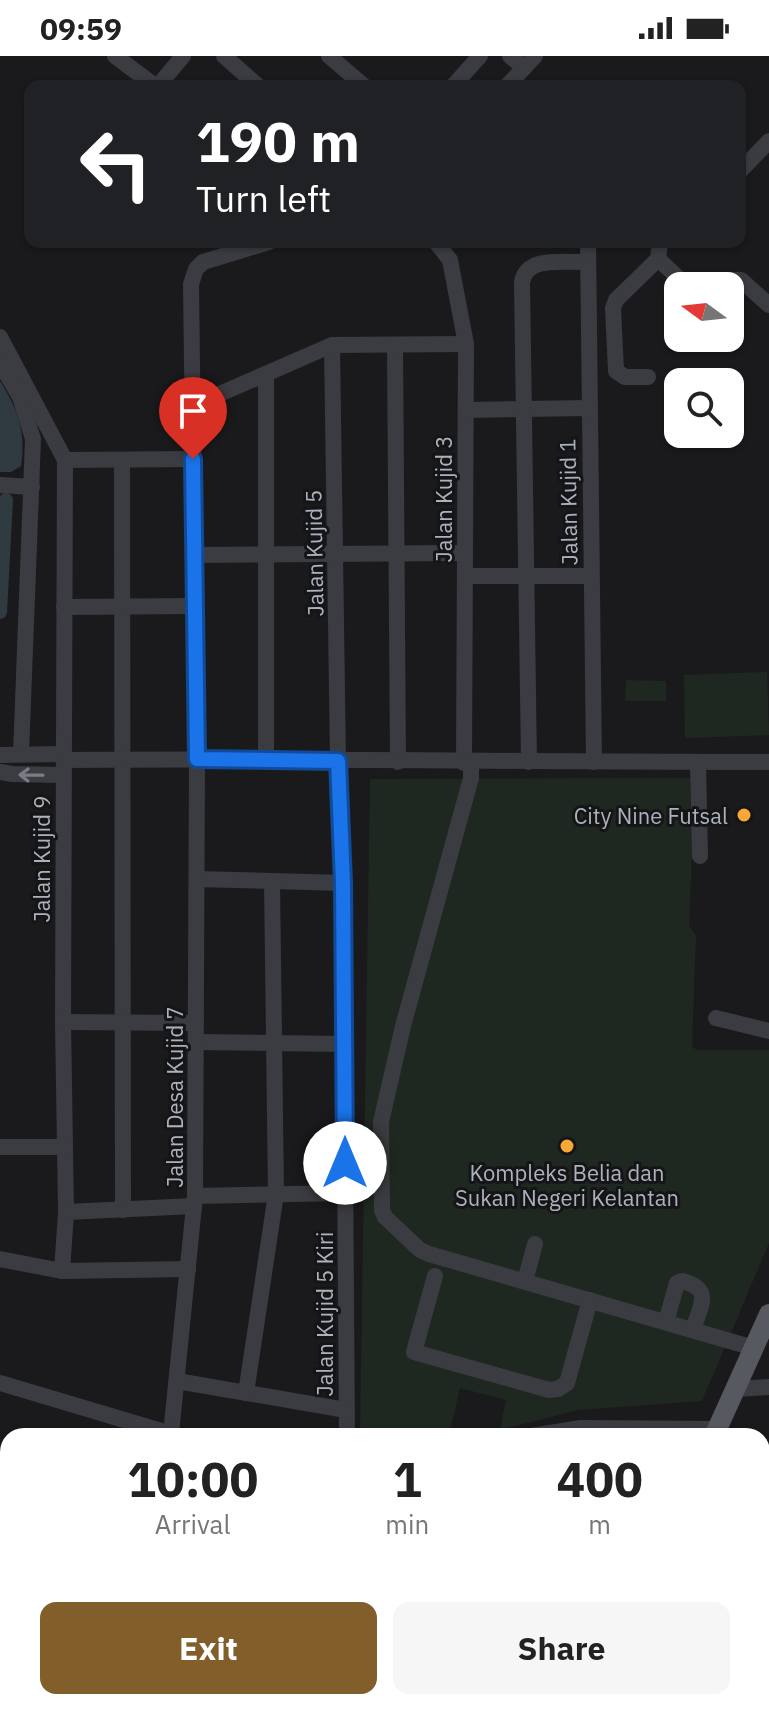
<!DOCTYPE html>
<html lang="en">
<head>
<meta charset="utf-8">
<style>
	:root { --surface:#fff; --page:#f6f6f6; --text:#222; --muted:#767676; --accent:#825e2b }
	body { margin:0; font-family:"IBM Plex Sans",sans-serif; background:var(--page); color:var(--text); height:100vh; display:flex; flex-direction:column; font-size:30px; white-space:nowrap }
	* { box-sizing:border-box; margin:0 }
	p { font-size:26px; color:var(--muted) }
	.icon { flex:none; width:44px; height:44px; fill:none; stroke:currentColor; stroke-width:2; stroke-linecap:round; stroke-linejoin:round }
	.map { position:relative; flex:1; overflow:hidden }
	.side { position:absolute; left:0px; top:1372px; width:770px; height:282px; display:flex; flex-direction:column; background:var(--surface); border-radius:24px 24px 0 0; box-shadow:0 2px 6px #0004 }
	.side>* { flex:none }
	.guide { position:absolute; left:24px; top:24px; width:722px; height:168px; border-radius:16px; box-shadow:0 2px 6px #0004; background:#202124; color:#fff; overflow:hidden }
	.needle { width:52px; rotate:285deg }
	.controls { position:absolute; left:664px; top:216px; display:grid; gap:16px }
	.controls a { display:grid; place-items:center; width:80px; height:80px; border-radius:16px; background:var(--surface); box-shadow:0 2px 6px #0004; font-size:40px }
	.pin { position:absolute; display:grid; place-items:center; width:68px; height:68px; color:#fff; margin:-82px -34px; border-radius:50% 50% 50% 0; rotate:-45deg; box-shadow:0 0 8px #0007 }
	.pin .icon { rotate:45deg }
	.me { position:absolute; width:88px; margin:-44px; rotate:0deg; stroke-linejoin:round; filter:drop-shadow(0 0 6px #0008) }
	.turn { display:flex; align-items:center; gap:28px; height:168px; padding:0 40px; font-size:36px }
	.turn .icon { width:104px; height:104px; stroke-width:2.5 }
	.turn b { display:block; font-size:56px; line-height:68px }
	.eta { display:flex; justify-content:space-evenly; align-items:center; height:136px; text-align:center }
	.eta b { font-size:48px; font-weight:800; line-height:56px }
	.cta { display:flex; gap:16px; margin-top:auto; padding:16px 40px }
	.cta a { flex:1; height:92px; border-radius:16px; background:var(--accent); color:#fff; font-size:32px; font-weight:800; line-height:92px; text-align:center }
	.cta a+a { background:var(--page); color:var(--text) }
	.status { display:flex; justify-content:space-between; align-items:center; height:56px; padding:0 40px; background:var(--surface); direction:ltr }
	.status svg { height:22px; fill:currentColor }
	.map>svg:first-child { display:block }
</style>
</head>
<body>
<div class="status"><b>09:59</b><svg viewBox="0 0 49 12"><path d="M0 12V9h3v3zM5 12V6h3v6zM10 12V3h3v9zM15 12V0h3v12zM26 1h20v11H26zM47 4h2v5h-2z"/></svg></div>
<div class="map">
<svg width="769" height="1653" viewBox="0 0 769 1653">
	<rect width="100%" height="100%" fill="#1a1a1c"/>
	<g fill="#1f2820">
		<path d="M767,616L769,679L685,682L684,619Z"/>
		<path d="M626,624L666,625V645H625Z"/>
		<path d="M690,722L692,796L689,870L696,879L692,990L696,994H769V1187L702,1345L578,1354L500,1374L506,1344L460,1332L449,1380H360L370,723Z"/>
	</g>
	<path fill="#2f3a41" d="M0,325C18,353 26,377 21,410L11,416H0Z"/>
	<g fill="none" stroke-linecap="round" stroke-linejoin="round">
		<path stroke="#2f3a41" stroke-width="14" d="M0,556L6,444"/>
		<g stroke="#3b3c41" stroke-width="16">
			<path d="M115,0L155,30"/>
			<path d="M224,0L258,30"/>
			<path d="M329,0L364,30"/>
			<path d="M510,0L524,12"/>
			<path d="M158,30L183,0"/>
			<path d="M453,30L480,0"/>
			<path d="M507,30L535,0"/>
			<path d="M740,115L769,85"/>
			<path d="M436,186L450,204L466,288L464,707"/>
			<path d="M588,186L594,706"/>
			<path d="M660,186L658,203L687,230"/>
			<path d="M727,230L733,224H741L769,249"/>
			<path d="M0,281L65,404L63,966L66,1156L62,1215L188,1213"/>
			<path d="M332,289L338,705L343,827L347,1380"/>
			<path d="M395,289L398,706"/>
			<path d="M0,307L20,341L33,383L21,698"/>
			<path d="M648,321H625L616,315L613,252L616,244L658,203"/>
			<path d="M192,350L332,289L466,288"/>
			<path d="M466,354L589,352"/>
			<path d="M65,404L193,403"/>
			<path d="M122,404L123,1154"/>
			<path d="M0,429L32,431"/>
			<path d="M194,499L465,497"/>
			<path d="M465,520H591"/>
			<path d="M64,551L195,550"/>
			<path d="M0,699L63,698"/>
			<path d="M63,704C298,702 534,706 769,706"/>
			<path d="M266,704V318"/>
			<path d="M471,706V722L403,970L381,1066L382,1154L385,1161L420,1194L429,1198L754,1292"/>
			<path d="M529,706L522,226C527,199 565,207 587,206"/>
			<path d="M698,706L700,800"/>
			<path d="M0,716L12,718L63,719"/>
			<path d="M197,823L343,827"/>
			<path d="M716,962L769,975"/>
			<path d="M63,966L196,967"/>
			<path d="M196,986L344,988"/>
			<path d="M0,1091H65"/>
			<path d="M195,1140L345,1137"/>
			<path d="M66,1156L194,1150"/>
			<path d="M0,1203L62,1215"/>
			<path d="M435,1220L414,1296L549,1334L558,1333L567,1327L590,1244"/>
			<path d="M525,1225L535,1188"/>
			<path d="M666,1266L677,1227L682,1225C714,1233 700,1250 693,1274"/>
			<path d="M177,1325L346,1354"/>
			<path d="M0,1327L178,1380"/>
			<path d="M736,1333L769,1331"/>
			<path d="M246,1337L276,1138L272,825"/>
			<path d="M171,1378L195,1140L197,703L191,228L196,213L203,206L269,186"/>
			<path d="M531,1380L581,1372L718,1373"/>
			<path d="M762,1496L769,1506"/>
			<path d="M0,1507L8,1509"/>
			<path d="M762,1559L769,1548"/>
			<path d="M647,1646L657,1653"/>
			<path d="M742,1646L744,1653"/>
			<path d="M625,1653L631,1646"/>
		</g>
		<g stroke="#575961" stroke-width="20">
			<path d="M714,1380L769,1258"/>
			<path d="M0,1583L8,1584"/>
			<path d="M368,1646C385,1651 402,1648 420,1653"/>
			<path d="M495,1653L502,1646"/>
			<path d="M518,1653L524,1646"/>
		</g>
	</g>
	<defs><path id="oneway-shaft" d="M-6 0H5M1.5-3L5.5 0L1.5 3" fill="none" stroke-width="1.6" stroke-linecap="round" stroke-linejoin="round" transform="scale(2)"/></defs>
	<use stroke="#797d85" href="#oneway-shaft" transform="translate(31 719) rotate(-179)"/>
	<g fill="none" stroke-linecap="round" stroke-linejoin="round">
		<g stroke="#114b97" stroke-width="20">
			<path id="route" d="M193,403L197,703L338,705L343,827L345,1107"/>
		</g>
		<use href="#route" stroke="#1a73e8" stroke-width="14"/>
	</g>
	<g fill="#f8a836" stroke="#151517" stroke-width="3">
		<circle cx="744" cy="759" r="8"/>
		<circle cx="567" cy="1090" r="8"/>
	</g>
	<g text-anchor="middle" dominant-baseline="central" stroke-width="6" stroke-linejoin="round" paint-order="stroke">
		<g font-size="22" fill="#acb2bc" stroke="#151517">
			<text transform="translate(443 443) rotate(-90)">Jalan Kujid 3</text>
			<text transform="translate(568 446) rotate(-91)">Jalan Kujid 1</text>
			<text transform="translate(314 497) rotate(-91)">Jalan Kujid 5</text>
			<text transform="translate(41 803) rotate(-90)">Jalan Kujid 9</text>
			<text transform="translate(174 1041) rotate(-90)">Jalan Desa Kujid 7</text>
			<text transform="translate(324 1258) rotate(-90)">Jalan Kujid 5 Kiri</text>
		</g>
		<g font-size="22" fill="#acb2bc" stroke="#151517" text-anchor="end">
			<text x="728" y="759">City Nine Futsal</text>
			<text x="567" y="1116" text-anchor="middle">Kompleks Belia dan<tspan x="567" dy="25">Sukan Negeri Kelantan</tspan></text>
		</g>
	</g>
</svg>
<div class="controls">
<a><svg class="needle" viewBox="-14 -14 28 28"><path d="M0-13l5 13h-10z" fill="#e53935"/><path d="M0 13l5-13h-10z" fill="#767676"/></svg></a>
<a><svg class="icon" aria-label="search" viewBox="0 0 24 24"><circle cx="10" cy="10" r="6"/><path d="M15 15l6 6"/></svg></a>
</div>
<div class="pin" style="left:193px;top:403px;background:#d93025"><svg class="icon" aria-label="arrive" viewBox="0 0 24 24"><path d="M6 21V4h12l-3 4 3 4H6"/></svg></div>
<svg class="me" style="left:345px;top:1107px" viewBox="-20 -20 40 40"><circle r="19" fill="#fff"/><path d="M0-13L10 11 0 6-10 11z" fill="#1a73e8"/></svg>
<div class="guide">
<div class="turn"><svg class="icon" aria-label="left" viewBox="0 0 24 24"><path d="M17 20v-9H6M10 6l-5 5 5 5"/></svg><div><b>190 m</b>Turn left</div></div>
</div>
<section class="side">
<div class="eta">
<div><b>10:00</b><p>Arrival</p></div>
<div><b>1</b><p>min</p></div>
<div><b>400</b><p>m</p></div>
</div>
<div class="cta"><a>Exit</a><a>Share</a></div>
</section>
</div>
</body>
</html>
